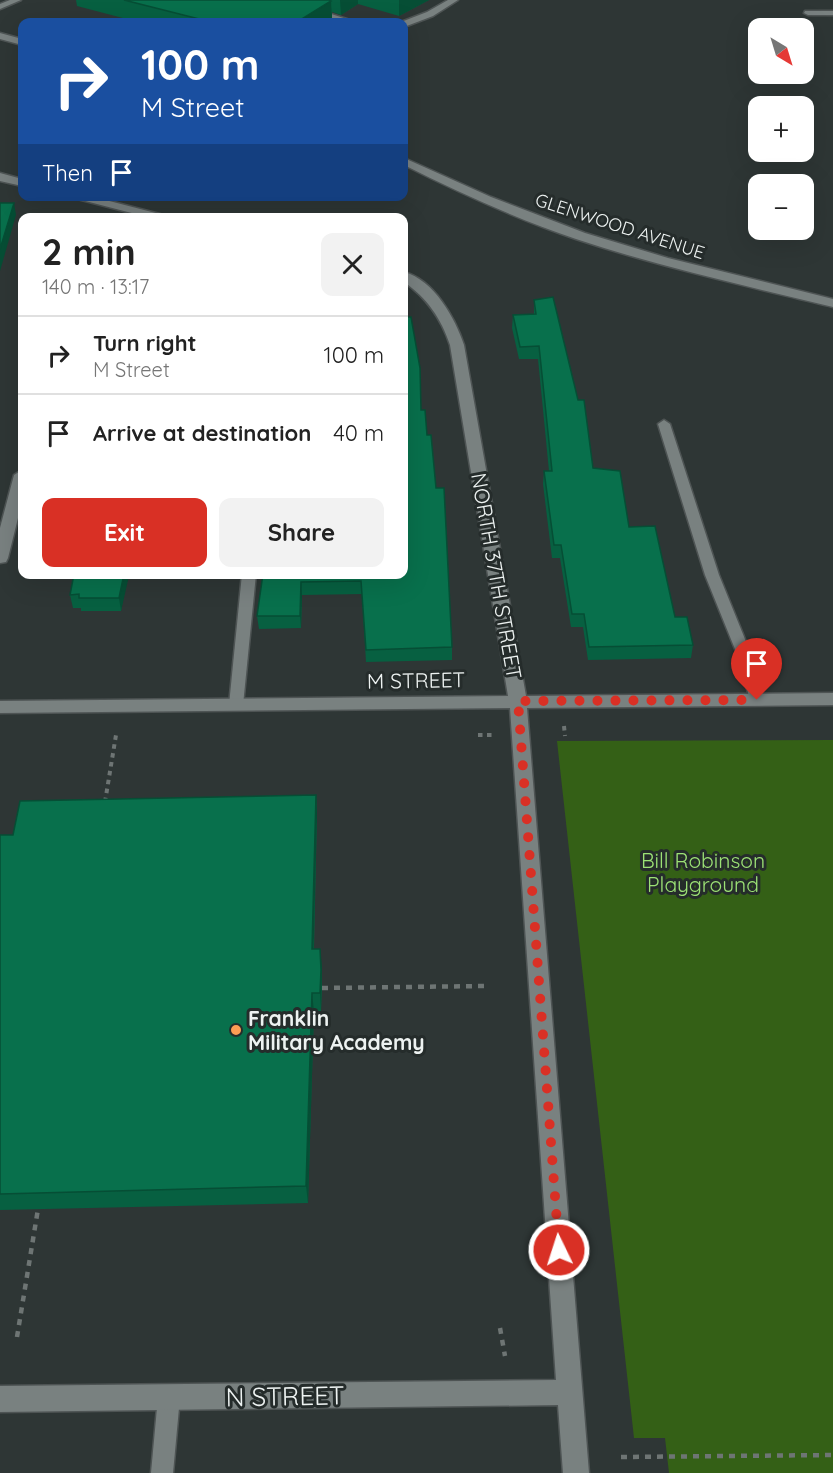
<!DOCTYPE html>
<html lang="en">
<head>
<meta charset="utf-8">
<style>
	:root { --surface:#fff; --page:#f2f2f2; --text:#222; --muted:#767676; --line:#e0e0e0; --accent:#d93025 }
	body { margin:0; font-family:Quicksand,sans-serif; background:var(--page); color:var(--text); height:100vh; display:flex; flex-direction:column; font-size:22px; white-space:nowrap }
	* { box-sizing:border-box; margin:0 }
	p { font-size:20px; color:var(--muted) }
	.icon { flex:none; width:33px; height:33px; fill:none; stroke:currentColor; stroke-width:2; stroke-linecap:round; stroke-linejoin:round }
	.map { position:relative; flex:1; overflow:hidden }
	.sheet { position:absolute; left:18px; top:213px; width:390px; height:366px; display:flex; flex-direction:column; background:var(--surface); border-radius:12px; box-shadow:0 6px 24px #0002 }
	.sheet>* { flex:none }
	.banner { position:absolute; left:18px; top:18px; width:390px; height:183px; border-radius:12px; box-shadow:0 6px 24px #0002; background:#1a4fa0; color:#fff; overflow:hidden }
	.needle { width:39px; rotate:142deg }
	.controls { position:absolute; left:748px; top:18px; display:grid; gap:12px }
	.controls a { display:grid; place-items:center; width:66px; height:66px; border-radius:12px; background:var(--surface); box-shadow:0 6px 24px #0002; font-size:30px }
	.pin { position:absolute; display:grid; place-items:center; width:51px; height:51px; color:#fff; margin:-62px -26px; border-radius:50% 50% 50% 0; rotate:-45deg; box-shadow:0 0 6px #0007 }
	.pin .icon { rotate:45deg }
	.me { position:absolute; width:66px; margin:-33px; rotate:356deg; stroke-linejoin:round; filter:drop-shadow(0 0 4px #0008) }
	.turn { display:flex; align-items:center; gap:21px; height:126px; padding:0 24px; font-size:27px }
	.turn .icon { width:78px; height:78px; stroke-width:2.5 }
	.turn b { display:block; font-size:42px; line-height:51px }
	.then { display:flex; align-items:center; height:57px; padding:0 24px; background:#0003; gap:12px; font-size:22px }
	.round { display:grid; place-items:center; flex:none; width:63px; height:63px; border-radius:12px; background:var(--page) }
	.head { display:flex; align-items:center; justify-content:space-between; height:102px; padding:0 24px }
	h1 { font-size:36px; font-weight:700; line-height:45px }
	.action { display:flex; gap:12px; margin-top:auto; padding:12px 24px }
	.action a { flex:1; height:69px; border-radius:12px; background:var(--accent); color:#fff; font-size:24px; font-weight:700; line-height:69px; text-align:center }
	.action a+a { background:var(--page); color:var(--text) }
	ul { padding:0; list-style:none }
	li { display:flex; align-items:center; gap:18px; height:78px; padding:0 24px; border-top:2px solid var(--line) }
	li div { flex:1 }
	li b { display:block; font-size:22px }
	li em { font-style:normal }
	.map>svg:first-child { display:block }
</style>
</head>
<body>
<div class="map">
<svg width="833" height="1473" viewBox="0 0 833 1473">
	<rect width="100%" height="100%" fill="#2e3635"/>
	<path fill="#346016" d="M833,740V1473H669L665,1438H634L557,741Z"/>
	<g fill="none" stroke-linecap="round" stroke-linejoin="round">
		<g stroke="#4e5454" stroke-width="3">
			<g id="lane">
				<path d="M10,0H21L0,9V4Z"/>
				<path d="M275,0H288L356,22H345Z"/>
				<path d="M448,0H458L433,16L404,27V22H401L427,12Z"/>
				<path d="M805,11H833V15H808L804,13Z"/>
				<path d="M664,420L670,424L719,575L753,659L764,700L762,704H752L750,700L739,659L705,575L658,424Z"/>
				<path d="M242,574H256L243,705L236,710L229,705Z"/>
				<path d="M169,1386L176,1390L180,1397L173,1473H151L158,1397L162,1390Z"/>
			</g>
		</g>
		<g stroke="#4e5454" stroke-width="3">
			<g id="street">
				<path d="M0,173L22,179V186L0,181Z"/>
				<path d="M66,196H90L175,218H151Z"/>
				<path d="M404,272C434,280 455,318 464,345L526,696L833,693V705L527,708L589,1473H563L558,1405L0,1412V1386L556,1380L510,708L0,713V701L508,696L450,345C441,318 427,298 404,282Z"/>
				<path d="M22,470V502L8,558L6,562L0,563V528L14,475Z"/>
			</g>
		</g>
		<g stroke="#4e5454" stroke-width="3">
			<g id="secondary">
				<path d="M0,33L22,39V45L0,39Z"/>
				<path d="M404,158L491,197L585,233L668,258L833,299V307C747,286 660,267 576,239C517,219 460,193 404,165Z"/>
			</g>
		</g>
		<g stroke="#6e7574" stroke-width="4" stroke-dasharray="4.5 4.5" stroke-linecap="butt">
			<path d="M564,726L565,736"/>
			<path d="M478,735H494"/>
			<path d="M105,802L116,735"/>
		</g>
		<g stroke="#6e7574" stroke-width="4.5" stroke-dasharray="6 6" stroke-linecap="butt">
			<path d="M322,988L486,986"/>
			<path d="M500,1328L505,1356"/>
			<path d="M17,1337L38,1209"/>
			<path d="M621,1457L833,1455"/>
		</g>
		<use href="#lane" fill="#798180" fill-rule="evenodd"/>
		<use href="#street" fill="#798180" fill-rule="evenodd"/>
		<use href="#secondary" fill="#798180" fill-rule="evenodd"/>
	</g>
	<g fill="#076041">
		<path d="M76,0H429L399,16L358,4L341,15L332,12V20L329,22H138L77,6Z"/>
		<path d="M534,300L593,468L629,527L675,617L693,645L691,658L588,660L583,627H571L560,558H552L543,484L544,471H549L538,359H519L512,328L513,315L534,314Z"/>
		<path d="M421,410L427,435L436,488L452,647V660L366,662L362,594L302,595L301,628L259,629L257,616Z"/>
		<path d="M74,574H128L121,611H81V608H73L70,595Z"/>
		<path d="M316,795L317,814L314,949L322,967V988L321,1011H314L308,1203L0,1210V835H13Z"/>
	</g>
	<g fill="#064e35">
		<path d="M340,0H358V4L341,15Z"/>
		<path d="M399,0H429L399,16Z"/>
		<path d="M331,1L332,20L329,22H297Z"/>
		<path d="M14,203L16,215L0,271V249Z"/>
		<path d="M124,574H128L129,576L121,611L119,598Z"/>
		<path d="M301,582L302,595L301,628L300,616Z"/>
		<path d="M316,795L317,814L313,967L312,949Z"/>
		<path d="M320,949L322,967L321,1011L320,993Z"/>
		<path d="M312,993L314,1011L308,1203L306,1186Z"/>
	</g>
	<g fill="#08704c" stroke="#064e35" stroke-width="1.5">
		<path d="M124,0H329L331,1L297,22H211Z"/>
		<path d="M0,203H14L0,249Z"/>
		<path d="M553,297L578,400H584L593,468L620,471L629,527L655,526L675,617H687L693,645L589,647L584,614H572L561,545H554L544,471H552L539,346L520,347L513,315L536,314L534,300Z"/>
		<path d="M404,315V317H411L420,368L421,410H425L427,435H431L436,488H444L452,647L366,650L361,581L301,582L300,616H257L263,574H404Z"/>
		<path d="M74,574H124L119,598H79V594L70,595Z"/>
		<path d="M316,795L312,949H320L321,970L320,993H312L306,1186L0,1194V835H13L20,801Z"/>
	</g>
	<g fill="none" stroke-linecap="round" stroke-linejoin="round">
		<path stroke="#d93025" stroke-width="10" stroke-dasharray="0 18" d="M559,1250L518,701L757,700"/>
	</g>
	<circle fill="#fc9d54" stroke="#252c2b" stroke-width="2" cx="236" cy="1030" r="6"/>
	<g text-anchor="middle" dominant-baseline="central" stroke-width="6" stroke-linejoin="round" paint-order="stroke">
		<g font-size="18" fill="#edf2f1" stroke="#252c2b">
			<text transform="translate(620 226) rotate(18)">GLENWOOD AVENUE</text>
		</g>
		<g font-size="21" fill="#edf2f1" stroke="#252c2b">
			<text transform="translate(497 576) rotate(80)">NORTH 37TH STREET</text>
			<text transform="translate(416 680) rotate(-1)">M STREET</text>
		</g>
		<g font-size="21" fill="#9ce275" stroke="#252c2b">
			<text x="703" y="860">Bill Robinson<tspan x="703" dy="24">Playground</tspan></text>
		</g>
		<g font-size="21" font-weight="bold" fill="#edf2f1" stroke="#252c2b" text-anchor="start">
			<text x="248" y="1018">Franklin<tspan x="248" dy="24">Military Academy</tspan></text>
		</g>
		<g font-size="26" fill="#edf2f1" stroke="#252c2b">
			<text transform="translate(285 1396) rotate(-1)">N STREET</text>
		</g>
	</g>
</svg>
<div class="controls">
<a><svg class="needle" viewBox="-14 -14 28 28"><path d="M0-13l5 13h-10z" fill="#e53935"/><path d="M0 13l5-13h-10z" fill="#767676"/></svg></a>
<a>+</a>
<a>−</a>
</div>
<div class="pin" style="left:757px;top:700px;background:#d93025"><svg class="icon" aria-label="arrive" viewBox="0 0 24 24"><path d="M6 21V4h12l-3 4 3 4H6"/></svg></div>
<svg class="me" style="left:559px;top:1250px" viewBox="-20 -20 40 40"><circle r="17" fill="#d93025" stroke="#fff" stroke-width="3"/><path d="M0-11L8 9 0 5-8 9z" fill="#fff"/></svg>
<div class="banner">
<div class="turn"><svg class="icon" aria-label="right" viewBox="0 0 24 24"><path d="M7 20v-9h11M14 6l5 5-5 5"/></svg><div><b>100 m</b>M Street</div></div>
<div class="then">Then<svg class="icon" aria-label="arrive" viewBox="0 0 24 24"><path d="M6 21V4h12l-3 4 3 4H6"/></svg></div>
</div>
<section class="sheet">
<div class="head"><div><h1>2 min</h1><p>140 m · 13:17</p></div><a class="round"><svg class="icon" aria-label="close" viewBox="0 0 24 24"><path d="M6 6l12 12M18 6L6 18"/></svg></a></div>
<ul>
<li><svg class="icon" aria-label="right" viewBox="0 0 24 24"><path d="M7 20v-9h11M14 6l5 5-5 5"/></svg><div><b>Turn right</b><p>M Street</p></div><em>100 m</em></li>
<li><svg class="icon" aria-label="arrive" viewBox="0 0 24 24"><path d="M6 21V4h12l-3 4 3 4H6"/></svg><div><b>Arrive at destination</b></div><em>40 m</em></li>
</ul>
<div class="action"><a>Exit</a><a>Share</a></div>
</section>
</div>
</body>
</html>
